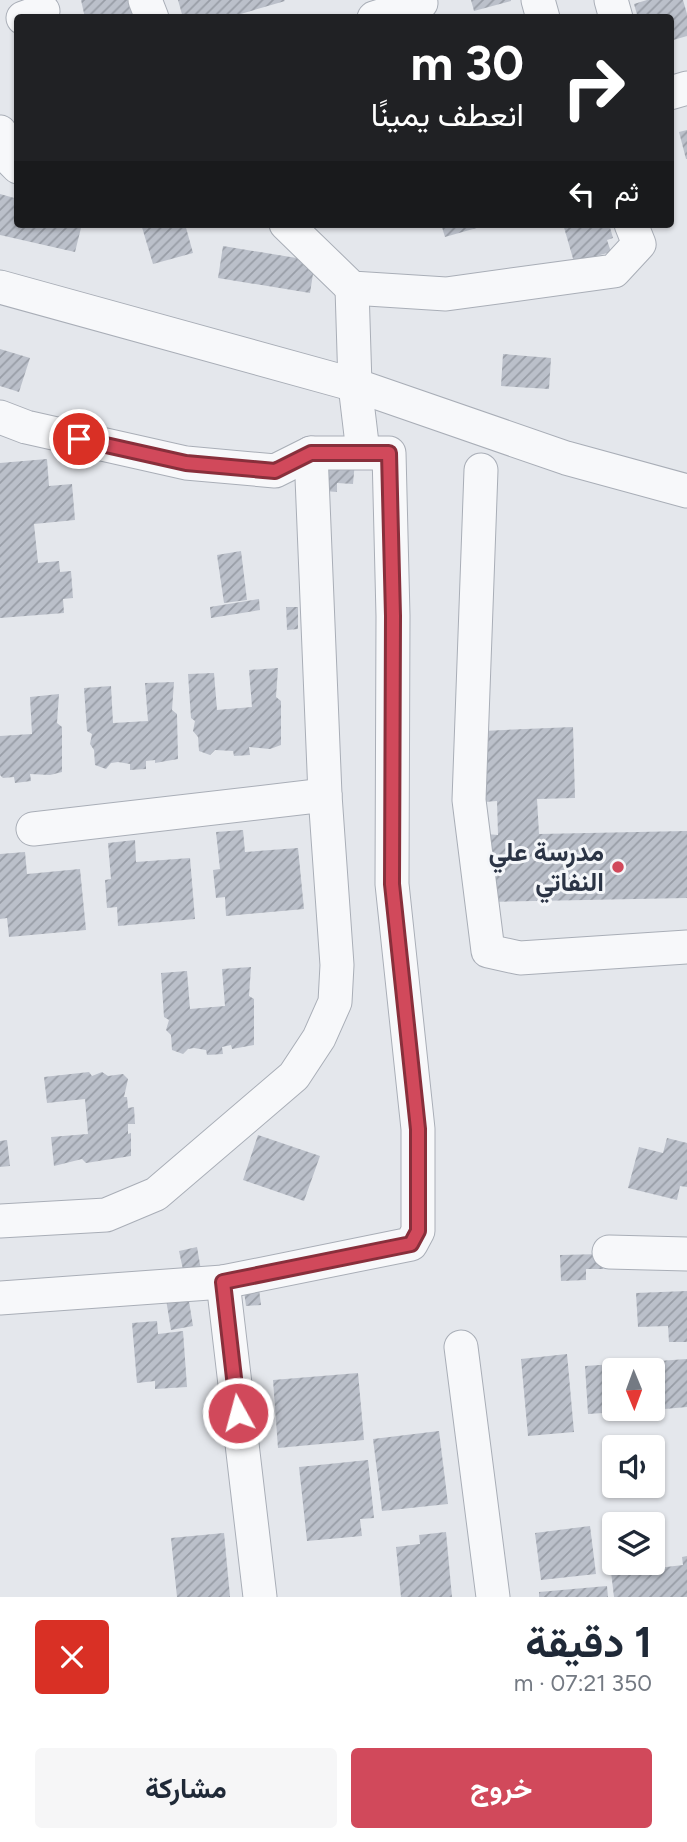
<!DOCTYPE html>
<html lang="ar">
<head>
<meta charset="utf-8">
<style>
	:root { --surface:#fff; --page:#f6f6f7; --text:#1f2937; --muted:#747a83; --accent:#d1495b }
	body { margin:0; font-family:Figtree,Vazirmatn,sans-serif; background:var(--page); color:var(--text); direction:rtl; height:100vh; display:flex; flex-direction:column; font-size:26px; white-space:nowrap }
	* { box-sizing:border-box; margin:0 }
	p { font-size:23px; color:var(--muted) }
	.icon { flex:none; width:38px; height:38px; fill:none; stroke:currentColor; stroke-width:2; stroke-linecap:round; stroke-linejoin:round }
	.map { position:relative; height:1597px; overflow:hidden; direction:ltr }
	.drawer { display:flex; flex-direction:column; background:var(--surface); flex:1 }
	.drawer>* { flex:none }
	.hud { position:absolute; left:14px; top:14px; width:660px; height:214px; border-radius:7px; box-shadow:0 2px 5px #0004; direction:rtl; background:#202124; color:#fff; overflow:hidden }
	.needle { width:46px; rotate:179deg }
	.fabs { position:absolute; left:602px; top:1358px; display:grid; gap:14px }
	.fabs a { display:grid; place-items:center; width:63px; height:63px; border-radius:7px; background:var(--surface); box-shadow:0 2px 5px #0004; font-size:35px }
	.pin { position:absolute; display:grid; place-items:center; width:60px; height:60px; color:#fff; margin:-30px; border:4px solid #fff; border-radius:50%; box-shadow:0 2px 7px #0007 }
	.me { position:absolute; width:77px; margin:-38px; rotate:353deg; stroke-linejoin:round; filter:drop-shadow(0 0 5px #0008) }
	.turn { display:flex; align-items:center; gap:24px; height:147px; padding:0 35px; font-size:32px }
	.turn .icon { width:91px; height:91px; stroke-width:2.5 }
	.turn b { display:block; font-size:49px; line-height:60px }
	.then { display:flex; align-items:center; height:66px; padding:0 35px; background:#0003; gap:14px; font-size:26px }
	.round { display:grid; place-items:center; flex:none; width:74px; height:74px; border-radius:7px; background:var(--page) }
	.headline { display:flex; align-items:center; justify-content:space-between; height:119px; padding:0 35px }
	h1 { font-size:42px; font-weight:700; line-height:52px }
	.button { display:flex; gap:14px; margin-top:auto; padding:14px 35px }
	.button a { flex:1; height:80px; border-radius:7px; background:var(--accent); color:#fff; font-size:28px; font-weight:700; line-height:80px; text-align:center }
	.button a+a { background:var(--page); color:var(--text) }
	.map>svg:first-child { display:block }
</style>
</head>
<body>
<div class="map">
<svg width="687" height="1597" viewBox="0 0 687 1597">
	<defs>
		<pattern id="building-hatch" width="6" height="6" patternUnits="userSpaceOnUse" patternTransform="scale(1.75)"><rect width="6" height="6" fill="#bbc0ca"/><path d="M-1 1l2-2M0 6l6-6M5 7l2-2" fill="none" stroke="#989da6"/></pattern>
	</defs>
	<rect width="100%" height="100%" fill="#e4e7ec"/>
	<g fill="url(#building-hatch)">
		<path d="M81,0H128L133,18H85Z"/>
		<path d="M178,0H284L285,1L227,18H183Z"/>
		<path d="M471,0H511V1L474,11Z"/>
		<path d="M647,0H683L687,14V36L670,41V18H638L634,4Z"/>
		<path d="M687,130V159H686L679,132Z"/>
		<path d="M0,194L18,199V224H82L75,252L0,235Z"/>
		<path d="M141,224H185L193,253L153,264Z"/>
		<path d="M441,224H487V225L445,237Z"/>
		<path d="M563,224H609L613,238L607,240L611,252L574,262Z"/>
		<path d="M223,246L315,261L310,293L218,278Z"/>
		<path d="M0,349L30,358L19,392L0,386Z"/>
		<path d="M503,354L551,358L549,389L501,386Z"/>
		<path d="M47,459L49,486L72,484L75,520L34,524L38,563L59,561L60,572L71,571L73,598L63,599L64,613L0,618V463Z"/>
		<path d="M327,459L355,461L353,484L337,483V492L324,491Z"/>
		<path d="M241,551L247,600L224,603L217,555Z"/>
		<path d="M259,599L260,610L211,618L210,607Z"/>
		<path d="M286,607H298V629L287,630Z"/>
		<path d="M278,668L276,697L281,701V745L270,749L249,747L250,755L234,756L233,751L215,750L210,755L199,751L198,737L193,731L195,721L191,718L188,674L214,673L217,710L252,707L249,670Z"/>
		<path d="M174,682L172,710L177,714L178,759L155,763V760L146,761V769L130,770V764L118,762L111,763L106,769L95,765L94,750L90,744L92,734L87,731L84,688L111,686L113,723L148,721L145,683Z"/>
		<path d="M59,694L57,723L62,727V772L50,775L30,774L31,781L15,783L14,777L3,778L0,775V736L32,734L30,697Z"/>
		<path d="M573,727L575,798L537,799L539,834L687,831V898L488,902L486,834L498,835L497,801L484,802L482,731Z"/>
		<path d="M243,830L245,852L298,848L304,909L226,916L225,897L216,898L213,870L220,869L216,832Z"/>
		<path d="M135,840L136,862L190,858L195,919L118,926L117,907L107,908L105,880L111,879L108,843Z"/>
		<path d="M25,852L27,874L80,869L86,930L9,937L7,918L0,919V854Z"/>
		<path d="M251,967L249,996L254,999V1045L232,1049L231,1045L222,1047L223,1054L207,1055L206,1050L194,1048L188,1049L183,1054L172,1050L171,1035L166,1030L169,1020L164,1017L161,973L187,971L190,1009L225,1006L222,969Z"/>
		<path d="M89,1072L92,1076L102,1072L108,1076L123,1074L128,1079L124,1097H127L128,1108L134,1107L135,1124H128V1134L131,1133V1156L86,1163L82,1159L54,1166L51,1137L88,1134L85,1099L47,1103L44,1077Z"/>
		<path d="M258,1135L320,1156L304,1201L243,1180Z"/>
		<path d="M667,1138L687,1143V1187L680,1186L677,1200L628,1188L639,1147L663,1153Z"/>
		<path d="M7,1140L10,1166L0,1167V1141Z"/>
		<path d="M197,1247L202,1276L185,1279L179,1251Z"/>
		<path d="M603,1254V1269H586V1280L561,1281L560,1255Z"/>
		<path d="M258,1281L261,1305L246,1306L243,1283Z"/>
		<path d="M187,1289L193,1326L171,1330L165,1293Z"/>
		<path d="M687,1291V1342H669L668,1326L638,1327L636,1293Z"/>
		<path d="M157,1321L158,1334L183,1331L187,1387L155,1389V1381L137,1383L132,1323Z"/>
		<path d="M567,1354L574,1432L528,1436L521,1359Z"/>
		<path d="M687,1359V1407L653,1410V1370H614V1409L634,1411L588,1414L585,1366Z"/>
		<path d="M358,1373L364,1440L278,1448L273,1380Z"/>
		<path d="M439,1431L448,1504L382,1511L373,1439Z"/>
		<path d="M368,1460L374,1518L360,1519L362,1536L307,1541L299,1467Z"/>
		<path d="M590,1526L596,1574L541,1580L535,1533Z"/>
		<path d="M446,1532L452,1597H401L396,1547L420,1544L419,1535Z"/>
		<path d="M224,1533L230,1597H177L171,1538Z"/>
		<path d="M614,1554V1563H640L641,1570L683,1565L682,1557L687,1556V1597H614L609,1555Z"/>
		<path d="M607,1586L608,1597H539V1592Z"/>
	</g>
	<g fill="none" stroke-linecap="round" stroke-linejoin="round">
		<g stroke="#a9aeb7" stroke-width="35">
			<g id="minor">
				<path d="M145,0L152,18"/>
				<path d="M538,0L543,18"/>
				<path d="M611,0L616,18"/>
				<path d="M23,18L43,11"/>
				<path d="M374,18L421,3"/>
				<path d="M670,93L687,88"/>
				<path d="M0,132L8,157L18,167"/>
				<path d="M286,224L352,288L446,294L614,271L639,244L631,224"/>
				<path d="M0,287L355,385L566,458L687,491"/>
				<path d="M352,288L355,385L363,452"/>
				<path d="M0,417L26,427L186,463L275,471L311,453H389L393,616L392,884L418,1129V1231L411,1244L223,1282L0,1298"/>
				<path d="M481,470L469,800L488,951L520,958L687,947"/>
				<path d="M33,829L325,795"/>
				<path d="M0,1221L106,1215L156,1194L294,1076L319,1038L335,1002L337,965L325,795L311,453"/>
				<path d="M609,1252L687,1254"/>
				<path d="M223,1282L260,1597"/>
				<path d="M461,1347L493,1597"/>
			</g>
		</g>
		<use href="#minor" stroke="#f7f8fa" stroke-width="33"/>
	</g>
	<g fill="none" stroke-linecap="round" stroke-linejoin="round">
		<g stroke="#882f3b" stroke-width="18">
			<path id="route" d="M79,439L186,463L275,471L311,453H389L393,616L392,884L418,1129V1231L411,1244L223,1282L238,1413"/>
		</g>
		<use href="#route" stroke="#d1495b" stroke-width="12"/>
	</g>
	<circle fill="#d1495b" stroke="#f4f6f9" stroke-width="2.5" cx="618" cy="867" r="7"/>
	<g text-anchor="middle" dominant-baseline="central" stroke-width="6" stroke-linejoin="round" paint-order="stroke">
		<g font-size="26" font-weight="bold" fill="#2b3445" stroke="#f4f6f9" text-anchor="end">
			<text x="604" y="852">مدرسة علي<tspan x="604" dy="30">النفاتي</tspan></text>
		</g>
	</g>
</svg>
<div class="fabs">
<a><svg class="needle" viewBox="-14 -14 28 28"><path d="M0-13l5 13h-10z" fill="#e53935"/><path d="M0 13l5-13h-10z" fill="#747a83"/></svg></a>
<a><svg class="icon" aria-label="sound" viewBox="0 0 24 24"><path d="M4 9h4l5-4v14l-5-4H4zM17 9q2 3 0 6"/></svg></a>
<a><svg class="icon" aria-label="layers" viewBox="0 0 24 24"><path d="M12 4l9 5-9 5-9-5zM3 14l9 5 9-5"/></svg></a>
</div>
<div class="pin" style="left:79px;top:439px;background:#d93025"><svg class="icon" aria-label="arrive" viewBox="0 0 24 24"><path d="M6 21V4h12l-3 4 3 4H6"/></svg></div>
<svg class="me" style="left:238px;top:1413px" viewBox="-20 -20 40 40"><circle r="17" fill="#d1495b" stroke="#fff" stroke-width="3"/><path d="M0-11L8 9 0 5-8 9z" fill="#fff"/></svg>
<div class="hud">
<div class="turn"><svg class="icon" aria-label="right" viewBox="0 0 24 24"><path d="M7 20v-9h11M14 6l5 5-5 5"/></svg><div><b>30 m</b>انعطف يمينًا</div></div>
<div class="then">ثم<svg class="icon" aria-label="left" viewBox="0 0 24 24"><path d="M17 20v-9H6M10 6l-5 5 5 5"/></svg></div>
</div>
</div>
<section class="drawer">
<div class="headline"><div><h1>1 دقيقة</h1><p>350 m · 07:21</p></div><a class="round" style="background:#d93025;color:#fff"><svg class="icon" aria-label="close" viewBox="0 0 24 24"><path d="M6 6l12 12M18 6L6 18"/></svg></a></div>
<div class="button"><a>خروج</a><a>مشاركة</a></div>
</section>
</body>
</html>
